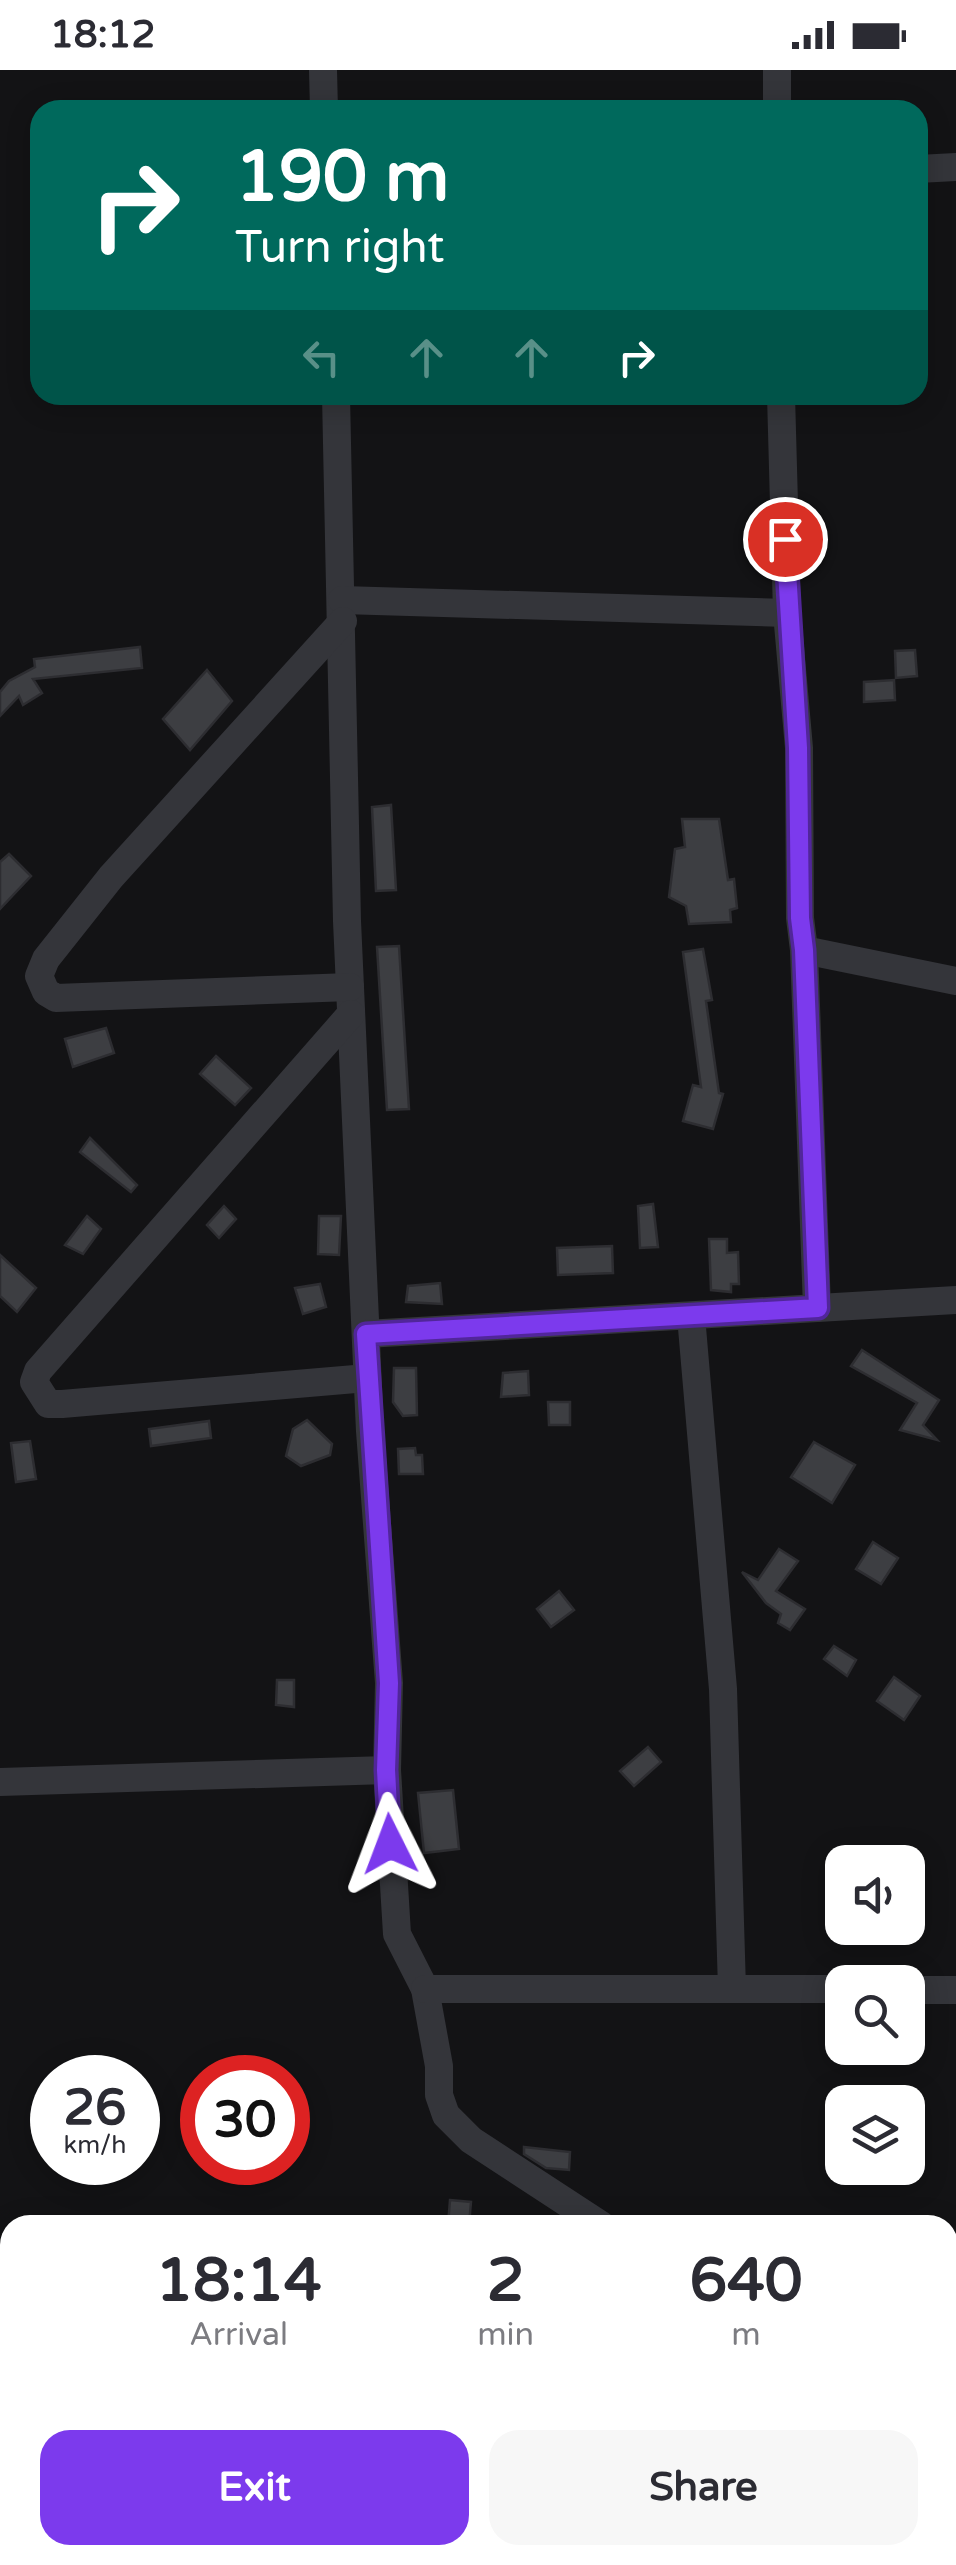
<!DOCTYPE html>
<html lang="en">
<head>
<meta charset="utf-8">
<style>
	:root { --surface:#fff; --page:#f7f7f7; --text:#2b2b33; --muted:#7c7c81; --accent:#7c3aed }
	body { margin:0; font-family:"Varela Round",sans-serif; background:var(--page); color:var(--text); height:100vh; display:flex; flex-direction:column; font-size:38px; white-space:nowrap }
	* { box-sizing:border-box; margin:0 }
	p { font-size:32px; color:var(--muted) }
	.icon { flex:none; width:55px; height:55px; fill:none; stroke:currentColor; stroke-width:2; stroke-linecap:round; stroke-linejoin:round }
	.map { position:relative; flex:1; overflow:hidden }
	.drawer { position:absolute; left:0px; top:2145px; width:958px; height:350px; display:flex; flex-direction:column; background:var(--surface); border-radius:30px 30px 0 0; box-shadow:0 5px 25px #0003 }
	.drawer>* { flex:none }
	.top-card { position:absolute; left:30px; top:30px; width:898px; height:305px; border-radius:30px; box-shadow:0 5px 25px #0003; background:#00695c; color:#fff; overflow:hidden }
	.tools { position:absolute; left:825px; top:1775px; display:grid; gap:20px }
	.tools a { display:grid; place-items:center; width:100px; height:100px; border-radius:20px; background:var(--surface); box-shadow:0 5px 25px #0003; font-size:50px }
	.speed { position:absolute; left:30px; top:1985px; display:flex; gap:20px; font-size:50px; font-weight:700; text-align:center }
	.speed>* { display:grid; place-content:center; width:130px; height:130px; border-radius:50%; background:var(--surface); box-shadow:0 5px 25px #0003; line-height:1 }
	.speed small { font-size:25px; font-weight:400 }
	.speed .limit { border:15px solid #d22; background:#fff; color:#111 }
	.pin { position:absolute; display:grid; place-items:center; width:85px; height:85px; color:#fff; margin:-42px; border:5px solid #fff; border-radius:50%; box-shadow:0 2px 10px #0007 }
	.me { position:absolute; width:110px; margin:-55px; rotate:357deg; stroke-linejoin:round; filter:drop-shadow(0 0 8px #0008) }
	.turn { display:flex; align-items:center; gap:35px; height:210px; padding:0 40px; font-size:45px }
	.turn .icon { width:130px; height:130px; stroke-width:2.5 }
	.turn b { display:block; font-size:70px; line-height:85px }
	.lanes { display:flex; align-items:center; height:95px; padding:0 40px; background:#0003; justify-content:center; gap:50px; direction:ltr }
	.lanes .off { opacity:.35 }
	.eta { display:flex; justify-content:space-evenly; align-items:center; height:170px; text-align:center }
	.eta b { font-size:60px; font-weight:700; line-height:70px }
	.action { display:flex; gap:20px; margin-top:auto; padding:20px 40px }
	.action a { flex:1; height:115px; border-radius:30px; background:var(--accent); color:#fff; font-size:40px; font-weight:700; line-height:115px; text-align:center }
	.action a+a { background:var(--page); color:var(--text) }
	.status { display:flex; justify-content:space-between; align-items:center; height:70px; padding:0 50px; background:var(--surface); direction:ltr }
	.status svg { height:28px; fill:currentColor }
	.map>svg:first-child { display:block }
</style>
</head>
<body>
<div class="status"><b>18:12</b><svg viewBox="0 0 49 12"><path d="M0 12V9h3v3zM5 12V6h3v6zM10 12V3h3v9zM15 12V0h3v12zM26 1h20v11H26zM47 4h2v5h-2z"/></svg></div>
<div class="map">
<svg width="956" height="2495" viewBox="0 0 956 2495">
	<rect width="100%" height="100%" fill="#131315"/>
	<g fill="#3d3e42" stroke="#2d2d31" stroke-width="2.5">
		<path d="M140,577L142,598L33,609L42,623L23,635L19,626L0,646V622L9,611L35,597L34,589Z"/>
		<path d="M915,580L917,606L896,608L895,581Z"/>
		<path d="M207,600L232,631L190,680L163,649Z"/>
		<path d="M894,610L895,630L864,632V612Z"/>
		<path d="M391,735L396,820L376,821L372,737Z"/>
		<path d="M682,749H719L728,810L734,809L737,838L730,840L731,852L689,854L686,836L669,827L675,779L685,777Z"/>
		<path d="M9,784L31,806L0,839V792Z"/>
		<path d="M399,876L409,1039L387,1040L377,877Z"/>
		<path d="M703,879L712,930L706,931L719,1023L723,1024L713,1059L683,1051L693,1015L701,1017L683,882Z"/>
		<path d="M106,958L114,983L73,997L65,969Z"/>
		<path d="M216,986L251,1018L235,1035L200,1004Z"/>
		<path d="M90,1068L137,1115L131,1122L80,1082Z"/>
		<path d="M653,1134L658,1177L640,1178L638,1136Z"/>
		<path d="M224,1136L236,1149L219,1168L207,1155Z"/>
		<path d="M87,1146L101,1159L83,1184L65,1175Z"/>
		<path d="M319,1146H341L339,1185L318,1184Z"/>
		<path d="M709,1169H727V1183L738,1182L739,1214H731V1222L711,1220Z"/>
		<path d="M612,1176L613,1203L558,1205L557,1178Z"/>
		<path d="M0,1185L36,1218L17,1242L0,1226Z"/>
		<path d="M440,1213L442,1234L406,1232L408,1216Z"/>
		<path d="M320,1214L326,1237L303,1244L295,1218Z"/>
		<path d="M862,1280L939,1330L923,1355L937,1370L900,1360L917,1333L851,1296Z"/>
		<path d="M394,1298H416L417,1345L403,1346L393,1332Z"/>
		<path d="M528,1301L529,1325L501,1327L503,1303Z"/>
		<path d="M548,1332H570V1355H549Z"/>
		<path d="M307,1350L332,1374L330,1385L301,1396L286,1386L293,1359Z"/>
		<path d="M209,1351L211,1368L151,1376L149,1359Z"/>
		<path d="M30,1371L36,1409L16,1412L11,1373Z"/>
		<path d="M814,1372L855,1395L832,1433L791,1407Z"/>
		<path d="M415,1378L416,1385H422L423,1404H399L398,1379Z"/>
		<path d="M873,1472L898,1488L881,1514L856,1499Z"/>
		<path d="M779,1479L798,1491L776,1521L805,1539L790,1560L778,1553L781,1544L766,1533L742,1502L758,1510Z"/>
		<path d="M559,1521L574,1540L551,1557L537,1539Z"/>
		<path d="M834,1576L856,1590L847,1606L824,1589Z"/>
		<path d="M894,1607L920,1626L904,1650L877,1631Z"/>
		<path d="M277,1610H294V1637L276,1635Z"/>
		<path d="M648,1677L661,1692L634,1716L620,1701Z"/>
		<path d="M453,1720L459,1779L424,1783L418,1723Z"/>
		<path d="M524,2077L570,2082L569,2100L546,2098L524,2084Z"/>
		<path d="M450,2130L471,2132L469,2155H448Z"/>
	</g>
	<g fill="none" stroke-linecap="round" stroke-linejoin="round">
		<g stroke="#34353a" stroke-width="28">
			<path d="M323,0L324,40"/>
			<path d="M777,0V40"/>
			<path d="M918,99L956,97"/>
			<path d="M336,325L347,851L370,1361L389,1613L387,1700L397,1864L425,1919L439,1996V2025L446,2045L471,2070L601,2155"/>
			<path d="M781,325L787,543L799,678L800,848L804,880L817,1238"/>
			<path d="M342,530L787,543"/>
			<path d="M343,551L111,807L46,889L39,906L46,922L56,928L350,917"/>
			<path d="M804,880L956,911"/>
			<path d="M351,944L38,1301L34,1312L48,1334H62L367,1308"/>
			<path d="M691,1246L723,1619L732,1919"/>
			<path d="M366,1264L956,1230"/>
			<path d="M0,1712L387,1700"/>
			<path d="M425,1919H842"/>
			<path d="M908,1920H956"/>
			<path d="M948,2398H956"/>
			<path d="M0,2439H10"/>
			<path d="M198,2485L199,2495"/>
		</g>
	</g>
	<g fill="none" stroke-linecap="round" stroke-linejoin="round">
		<g stroke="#51269a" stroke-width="25">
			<path id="route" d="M390,1774L386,1700L389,1613L366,1264L818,1238L804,880L800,848L798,678L785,469"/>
		</g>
		<use href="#route" stroke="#7c3aed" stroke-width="18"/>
	</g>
</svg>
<div class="tools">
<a><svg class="icon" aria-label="sound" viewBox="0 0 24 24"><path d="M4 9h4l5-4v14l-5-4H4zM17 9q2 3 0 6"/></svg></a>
<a><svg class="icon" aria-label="search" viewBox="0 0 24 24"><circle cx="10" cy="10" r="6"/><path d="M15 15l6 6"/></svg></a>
<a><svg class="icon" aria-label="layers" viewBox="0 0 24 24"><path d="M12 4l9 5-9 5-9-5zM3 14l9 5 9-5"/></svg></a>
</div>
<div class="speed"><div>26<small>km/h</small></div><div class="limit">30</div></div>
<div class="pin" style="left:785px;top:469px;background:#d93025"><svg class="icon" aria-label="arrive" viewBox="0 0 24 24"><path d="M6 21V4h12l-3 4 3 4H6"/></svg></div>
<svg class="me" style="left:390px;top:1774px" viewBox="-20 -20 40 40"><path d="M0-17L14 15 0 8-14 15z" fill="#7c3aed" stroke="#fff" stroke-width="4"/></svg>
<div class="top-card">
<div class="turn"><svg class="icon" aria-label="right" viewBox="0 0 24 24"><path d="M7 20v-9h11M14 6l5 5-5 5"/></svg><div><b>190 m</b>Turn right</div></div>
<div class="lanes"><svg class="icon off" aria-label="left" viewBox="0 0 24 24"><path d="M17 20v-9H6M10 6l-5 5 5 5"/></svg><svg class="icon off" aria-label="ahead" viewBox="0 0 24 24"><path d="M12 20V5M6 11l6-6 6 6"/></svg><svg class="icon off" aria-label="ahead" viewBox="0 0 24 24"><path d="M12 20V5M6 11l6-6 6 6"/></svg><svg class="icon" aria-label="right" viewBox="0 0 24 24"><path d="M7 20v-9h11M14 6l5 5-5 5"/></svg></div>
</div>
<section class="drawer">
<div class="eta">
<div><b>18:14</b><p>Arrival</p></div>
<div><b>2</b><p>min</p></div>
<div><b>640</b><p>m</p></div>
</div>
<div class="action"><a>Exit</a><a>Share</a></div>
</section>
</div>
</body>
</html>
